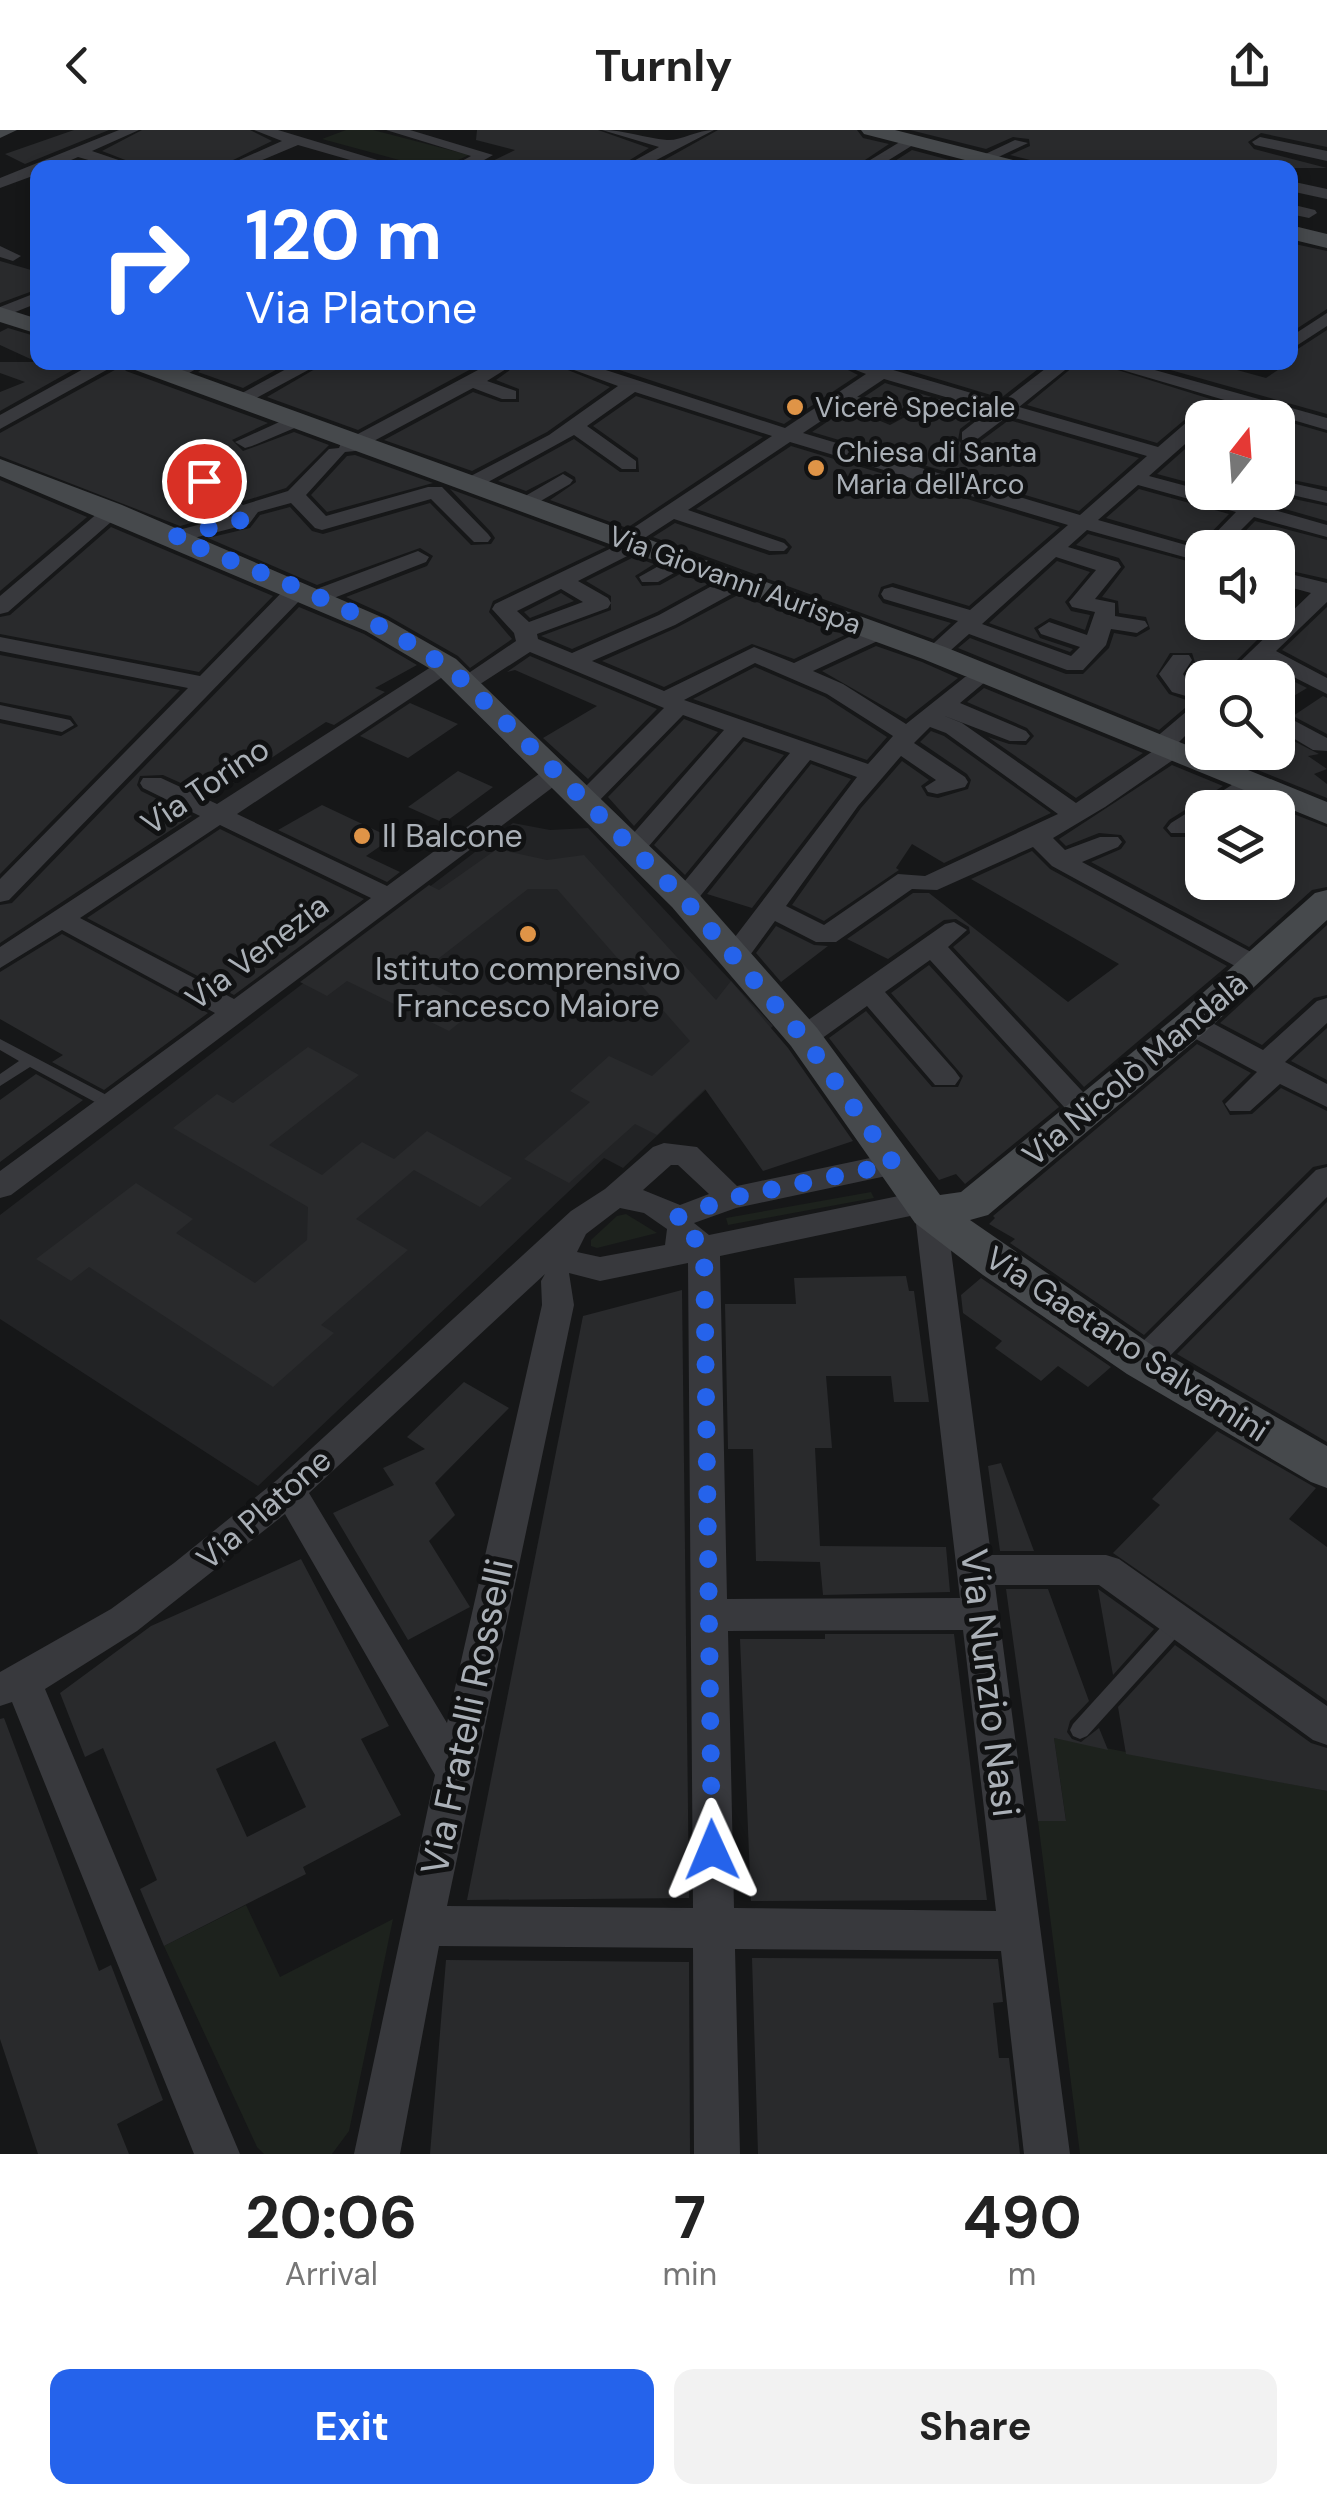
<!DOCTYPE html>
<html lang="en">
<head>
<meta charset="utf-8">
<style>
	:root { --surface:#fff; --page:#f2f2f2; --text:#222; --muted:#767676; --accent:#2563eb }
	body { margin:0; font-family:"DM Sans",sans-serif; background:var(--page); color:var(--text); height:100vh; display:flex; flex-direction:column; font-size:38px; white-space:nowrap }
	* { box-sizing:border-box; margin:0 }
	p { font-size:32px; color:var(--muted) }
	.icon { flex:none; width:55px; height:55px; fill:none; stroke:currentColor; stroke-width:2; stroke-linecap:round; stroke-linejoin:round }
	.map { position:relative; height:2024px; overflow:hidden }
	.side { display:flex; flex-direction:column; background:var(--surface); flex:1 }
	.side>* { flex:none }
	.hud { position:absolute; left:30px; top:30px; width:1268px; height:210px; border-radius:20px; box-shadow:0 5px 15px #0003; background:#2563eb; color:#fff; overflow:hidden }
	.needle { width:65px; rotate:17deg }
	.fabs { position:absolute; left:1185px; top:270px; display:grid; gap:20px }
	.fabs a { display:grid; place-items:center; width:110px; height:110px; border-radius:20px; background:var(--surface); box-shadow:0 5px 15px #0003; font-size:50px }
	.pin { position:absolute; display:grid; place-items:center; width:85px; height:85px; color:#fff; margin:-42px; border:5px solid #fff; border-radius:50%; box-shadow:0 2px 10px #0007 }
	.me { position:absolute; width:110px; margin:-55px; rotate:359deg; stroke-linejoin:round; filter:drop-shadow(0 0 8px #0008) }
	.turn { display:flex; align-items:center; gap:35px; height:210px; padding:0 50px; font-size:45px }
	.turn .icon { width:130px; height:130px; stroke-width:2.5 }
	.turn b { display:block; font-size:70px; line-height:85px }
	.eta { display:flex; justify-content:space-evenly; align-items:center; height:170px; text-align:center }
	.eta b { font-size:60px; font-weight:700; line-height:70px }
	.button { display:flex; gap:20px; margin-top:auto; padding:20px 50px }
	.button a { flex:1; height:115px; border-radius:20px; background:var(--accent); color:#fff; font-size:40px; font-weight:700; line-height:115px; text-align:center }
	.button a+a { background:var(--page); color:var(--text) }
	header { display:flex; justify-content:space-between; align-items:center; height:130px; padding:0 50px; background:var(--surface); font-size:45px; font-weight:700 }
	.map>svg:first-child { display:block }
</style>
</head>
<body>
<header><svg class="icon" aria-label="back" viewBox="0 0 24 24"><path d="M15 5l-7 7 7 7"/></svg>Turnly<svg class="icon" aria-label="share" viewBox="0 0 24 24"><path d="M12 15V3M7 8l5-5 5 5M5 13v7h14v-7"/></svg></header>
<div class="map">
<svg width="1327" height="2024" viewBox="0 0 1327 2024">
	<rect width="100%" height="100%" fill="#161718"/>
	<path fill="#222325" d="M513,693L550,700L588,698L773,896L623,1038L604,1028L258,1356L0,1189V1085Z"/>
	<g fill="#1d221d">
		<path d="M346,0H373L469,25L443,37H425L322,9Z"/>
		<path d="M871,1062L874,1068L728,1095L726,1088Z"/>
		<path d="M626,1084L657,1103L597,1118L591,1116V1110L617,1086Z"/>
		<path d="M1054,1608L1327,1661V2024H1080L1038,1691L1066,1690Z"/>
		<path d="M246,1775L280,1847L393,1789L349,2001L332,2024H264L257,2017L164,1816Z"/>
	</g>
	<g fill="#292a2c" fill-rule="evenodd">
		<path d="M74,0H109L25,34L5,24Z"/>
		<path d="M142,0H250L272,11L217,38H146L102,21Z"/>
		<path d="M477,0H598L649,18L617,38H478L515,20L476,10Z"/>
		<path d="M718,0H857L863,8L889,14L853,38H650Z"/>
		<path d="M910,0H1327V17L1261,3L1248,12L1254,19L1327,38H1036L1030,30L1010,25L1030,16L1029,9L1013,7L986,19Z"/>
		<path d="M912,20L979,38H884Z"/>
		<path d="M1290,113L1327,121V179L1290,203Z"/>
		<path d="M0,131L38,142V159L0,173Z"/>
		<path d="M8,198L38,207V232H87L0,281V262L25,252L0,243V232H37L0,215V202Z"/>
		<path d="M1327,200V284L1142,232H1208L1266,248L1290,232V224Z"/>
		<path d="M211,232H290L243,258L198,242Z"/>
		<path d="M327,232H484L358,300L267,267Z"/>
		<path d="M521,232H548L610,257L547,302L472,341L384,310L473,262L501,272H519V259L496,250Z"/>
		<path d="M595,232H832L858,245L784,294Z"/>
		<path d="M881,232H1047L1001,268Z"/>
		<path d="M1079,232H1092L1271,288H1214L1209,281H1195L1157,313L1027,275Z"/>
		<path d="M122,236L126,241L268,293L232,310L243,321L294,302L329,315L286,358L244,371L216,348L213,338H195L190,353L224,384L180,396L0,326V303Z"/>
		<path d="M885,253L982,282L960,299L958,310L962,314L978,313L1009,290L1139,328L1079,381L812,302ZM875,272L902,283L905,287L890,295L861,283L862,278Z"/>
		<path d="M636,266L763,307L627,398L550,370L576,352L575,347L565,341L526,361L498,351L574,309L620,342H639L638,328L593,296Z"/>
		<path d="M1278,289L1327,303V357L1278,347Z"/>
		<path d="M1202,304V356L1157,344Z"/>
		<path d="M791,316L1060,397L969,476L893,453L881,457L878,466L883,473L951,493L933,509L653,407L675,393L769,425L787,424L792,417L785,409L696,379Z"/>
		<path d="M355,325L433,353L327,382L311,365L347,326Z"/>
		<path d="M0,350L87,387L0,461Z"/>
		<path d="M450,359L606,417L493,471L489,482L512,509L470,538L458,526L388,486L346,467L427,436L433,426L420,418L317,455L208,408L250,398L260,385L290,377L312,401L323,404L430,373L471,415L491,414L495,408L491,402Z"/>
		<path d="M1139,359L1229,384L1199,415L1106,388Z"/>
		<path d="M1280,366L1327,376V391L1271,375Z"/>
		<path d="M1255,391L1327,410V449L1278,438V418H1229Z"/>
		<path d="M111,397L273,466L199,542L0,504V487L10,485Z"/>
		<path d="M1088,404L1202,435V492H1275L1219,548H1202V553L1187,544L1195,532L1192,523H1170L1156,546L1169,564L1192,572L1159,600L958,518L970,508L1066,544H1083L1109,518L1114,503L1136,507L1150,499L1146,487L1119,483L1118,471L1102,467L1125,437L1119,428L1076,415Z"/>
		<path d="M634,427L654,434L635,446L642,456L660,455L680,444L708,454L657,482L572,519L541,506L611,480V466L586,451Z"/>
		<path d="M1057,431L1090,442L1065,472L1071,481L1090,485L1085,500L1050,488L1034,498L1040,508L1073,519L1070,522L989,493Z"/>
		<path d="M561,463L574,471L530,488L524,482Z"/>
		<path d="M738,465L845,505L794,529L752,514L664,557L602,531L676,498Z"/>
		<path d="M299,477L364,504L417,535L375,558L385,562L334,595L326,592L212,667L163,645L140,646L137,655L141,661L192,686L0,813V775L12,773Z"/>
		<path d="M1327,477V544L1282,520Z"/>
		<path d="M876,516L922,532L958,548L906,589L822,541Z"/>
		<path d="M0,525L180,560L0,744V593L61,606L78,596L71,586L0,572Z"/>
		<path d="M530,526L657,579L588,649L543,608L597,576L515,540L507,542Z"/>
		<path d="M755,537L825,567L887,607L867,630L693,569Z"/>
		<path d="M1265,537L1307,558L1287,570L1278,565V548H1254Z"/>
		<path d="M984,558L1143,623L1076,668L988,607L1009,614L1026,615L1034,606L1027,598L967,572Z"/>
		<path d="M1323,566L1327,568V604L1293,586Z"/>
		<path d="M410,573L458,594L408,628L360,606Z"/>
		<path d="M684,589L718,602L634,696L608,667Z"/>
		<path d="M931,601L944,606L1051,683L944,733L912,714L896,738L899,740L824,791L792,775L861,678L902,631L929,650L921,656L927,666L938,668L968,659L971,650L967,644L920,612Z"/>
		<path d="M1278,603L1319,624L1308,626L1327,639L1314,644L1327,654V668L1228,628L1236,622H1278Z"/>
		<path d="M744,611L784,625L685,745L654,715Z"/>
		<path d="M811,634L851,649L752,778L707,764Z"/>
		<path d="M1172,635L1223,656L1169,690L1163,698L1171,707H1189L1202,698V704L1185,712L1202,724V752H1243L1248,756L1278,752V678L1327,697V757L1312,760L1249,817L1091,732L1121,719L1126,712L1121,705L1099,703L1066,716L1059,709Z"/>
		<path d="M458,641L493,657L444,693L408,677Z"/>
		<path d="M322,675L392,708L366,726L400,742L387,752L278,700Z"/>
		<path d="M220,699L364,769L234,865L87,788Z"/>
		<path d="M497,719L547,730L584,725L716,870L731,851L788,918L853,1011L763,1041L705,959L657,1005L635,994L569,1053L524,1029L590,972L570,961L609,926L652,946L690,911L557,759H528L416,846L479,877L449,901L347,851L327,866L300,852L429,755L439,760Z"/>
		<path d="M1032,721L1050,739L1227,836L1084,957L953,817L970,803L969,797L956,789L944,790L888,829L847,809L913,763H929L1068,872L1119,834L971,749Z"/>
		<path d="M1327,795V865L1314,868L1262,915L1220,893Z"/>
		<path d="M776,796L814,815L828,816L781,852L756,823Z"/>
		<path d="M62,804L208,883L104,960L52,932L63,925L0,889V842Z"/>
		<path d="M929,835L1059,977L965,1054L956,1044L939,1050L829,908L866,881L932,957H958L963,946L891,863Z"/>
		<path d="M1327,898V950L1291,931Z"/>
		<path d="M1197,914L1251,943L1222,971L1230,985L1252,984L1281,958L1327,981V1034L1313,1037L1144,1205L1010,1113L1015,1109L989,1094L995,1088L993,1086Z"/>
		<path d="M308,917L359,945L269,1015L322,1045L362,1012L394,1029L427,1001L512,1048L480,1077L414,1040L356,1089L408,1120L321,1195L334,1203L273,1257L89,1137L71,1151L36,1129L136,1053L193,1089L176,1103L255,1153L307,1110L308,1077L173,998L217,964L233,973Z"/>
		<path d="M36,944L83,970L0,1032V970Z"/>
		<path d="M1327,1072V1312L1177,1224Z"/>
		<path d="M906,1146L909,1161H914L929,1272H894L891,1246H826L832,1318H815L820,1416L946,1417L950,1462L823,1465L820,1432L756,1431L753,1319H728L725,1174H796L794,1148Z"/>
		<path d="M981,1148L1111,1237L1088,1257L1058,1236L1041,1251L995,1218L1002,1211L963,1183L961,1165Z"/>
		<path d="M682,1160L689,1768L467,1770L583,1186Z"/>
		<path d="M464,1252L509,1278L435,1353L455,1385L429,1411L470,1477L408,1510L333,1383L394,1355L383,1338L425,1319L407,1307Z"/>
		<path d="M1217,1301L1316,1358L1289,1389L1327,1417V1571L1113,1423L1160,1375L1152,1369Z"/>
		<path d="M1001,1333L1034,1421H1000L988,1336Z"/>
		<path d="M301,1429L389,1596L361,1609L401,1685L303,1737L306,1744L164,1816L140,1759L157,1750L103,1618L85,1627L60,1563L151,1496ZM275,1611L306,1677L247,1707L216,1639Z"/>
		<path d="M1006,1459H1048L1089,1571L1070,1591L1067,1602L1072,1609L1081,1612L1099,1598L1108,1620L1054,1608L1066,1691H1038Z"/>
		<path d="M1098,1459L1154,1499L1113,1545Z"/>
		<path d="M825,1504H954L987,1770L751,1771L740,1509H825Z"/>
		<path d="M1175,1515L1311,1613L1327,1618V1661L1126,1624L1118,1577Z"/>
		<path d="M4,1588L99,1841L111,1835L163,1970L117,1994L129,2024H38L0,1909V1589Z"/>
		<path d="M752,1828L998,1829L1003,1872L993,1873L999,1928H1009L1020,2024H758Z"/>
		<path d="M446,1830L689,1832L690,2024H430Z"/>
	</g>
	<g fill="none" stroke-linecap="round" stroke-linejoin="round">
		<path stroke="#343638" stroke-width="18" stroke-dasharray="18 9" stroke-linecap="butt" d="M853,275L874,281"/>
		<g fill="#38393d" fill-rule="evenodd">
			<path d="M0,909L116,970L118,974L111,979L106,978L30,937L0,956V944L19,931L0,920Z"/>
			<path d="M1178,1484L1185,1486L1187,1492L1185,1498L1087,1606L1080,1609L1073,1606L1070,1600L1073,1594L1171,1486Z"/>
		</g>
		<g fill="#38393d" fill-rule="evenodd">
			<path d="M119,0H139L92,21L142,38H116L78,27L53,38H38V44L0,58V48Z"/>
			<path d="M254,0H278L404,38H378L298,15L243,38H221L282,11Z"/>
			<path d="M386,0H410L493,25L470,38H449L471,26Z"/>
			<path d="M602,0C625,0 644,8 667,10C680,11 697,0 714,0L641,38H621L659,17Z"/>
			<path d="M908,7L921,10L876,38H857Z"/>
			<path d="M1260,7L1327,21V31L1255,15L1252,12Z"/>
			<path d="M1015,10L1028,13L990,31L977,28Z"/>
			<path d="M1290,51L1327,59V69L1290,61Z"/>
			<path d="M1290,74L1315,80L1317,83L1309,88L1290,84Z"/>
			<path d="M0,116L21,126L13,131L0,127Z"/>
			<path d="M38,162V173L0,188V177Z"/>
			<path d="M1327,183V196L1290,220V207Z"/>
			<path d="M96,232H121L0,299V285Z"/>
			<path d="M183,232H207L178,250H164V242Z"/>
			<path d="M299,232H323L247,273L240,275L231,269Z"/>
			<path d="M493,232H517L487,251L516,261V269H502L473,258L355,321L345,322L306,365L326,386L428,357H442L488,404L491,408L488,412H474L431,369L322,400L315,398L291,373L258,382L249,394L174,413L164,407L167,403L232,386L196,355L193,351L197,341H211L213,350L243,375L288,361L329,319L339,318L341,313Z"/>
			<path d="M552,232H581L785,298L866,244L835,232H866L1002,272L1054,232H1075L1019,277L1158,317L1195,285H1209L1211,288H1202V299L1149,346L1246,372L1257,362H1278V350L1327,361V373L1279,362L1264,377L1327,395V407L1254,387L1223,418H1202V432L1087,400L1068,417L1118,432L1121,437L1095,469L1115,473V486L1145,491L1148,496L1137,503L1111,499L1106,515L1083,540H1067L969,504L942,528L934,530L923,523L958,491L884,469L881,464L884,459L892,457L970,480L1068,395L790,312L688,380L784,413L788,417L784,421H770L674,389L643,409L647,414L643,418L578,451L608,468L611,473L608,478L537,504L538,509L572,523L659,485L730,446H746L749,451L746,456L675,495L592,531L664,561L754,517L794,533L868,498H884L887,503L884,508L813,541L843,554L906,594L965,547H981L985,552L960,573L1026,601L1030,606L1026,611H1010L942,585L962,593L1076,673L1156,619L1151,614L1154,609L1200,570L1172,562L1159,544L1173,525H1189L1192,530L1183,544L1188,552L1202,557V589L1179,612L1186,618L1183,623L1105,677L1053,708L1065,720L1100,707H1118L1122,712L1118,717L1082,732L1266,830L1270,836L1266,842H1246L1052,736L1033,717L937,760L912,759L836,812H816L775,791L745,832H725L721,826L725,820L857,647L810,630L693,775H675L671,769L675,763L790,623L743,607L642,724L633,727L620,719L624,714L724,600L683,585L594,676L585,678L573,671L576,666L664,578L530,522L474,558L466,560L454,553L516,511L514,503L492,479L495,474L620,414L621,406L772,306L635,262L587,296L636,331V339H622L574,305L479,357H465V349L549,305L618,256ZM884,249L990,280L962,302V310H976L1008,286L1147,326L1080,385L803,303ZM1138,355L1236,382L1200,419L1098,390ZM1056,427L1096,440L1069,472L1072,477L1095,482L1087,505L1049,492L1038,499L1041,504L1080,517L1071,526L982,494ZM561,459L583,472L529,492L517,481ZM755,533L827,564L893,606L868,634L684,570ZM930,597L946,603L1058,684L925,746L898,744L824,795L786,776L858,676L901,626L936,650L925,657L928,662L937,664L965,657L968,652L965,647L914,613Z"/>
			<path d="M1095,232H1126L1327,288V300Z"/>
			<path d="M874,275L901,286L891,292L864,281Z"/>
			<path d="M297,284L307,290L304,294L252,316L245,318L235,312Z"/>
			<path d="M563,344L573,350L570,354L532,376H518L515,372Z"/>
			<path d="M112,375L122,381L119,385L8,482L0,484V466L105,377Z"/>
			<path d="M418,421L429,427L426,432L321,473H305L304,466L9,770L0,772V749L188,558L0,521V507L200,546L289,455H305L306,463Z"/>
			<path d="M680,424L688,425L691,430L688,435L658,452H642L639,447Z"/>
			<path d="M1278,441L1327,453V472L1276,521L1327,548V564L1264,532L1248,548H1223L1311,463L1278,454Z"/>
			<path d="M445,528L456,535L453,540L237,684L387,756L547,638H565L568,643L565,648L11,1065L0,1068V1041L215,883L62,800L0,838V817L200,686L143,658L140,653L143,648H161L217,674ZM220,695L371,768L234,869L80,788Z"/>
			<path d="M0,575L70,590L74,595L62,602L0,589Z"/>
			<path d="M1278,582L1327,608V621L1313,620L1278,599Z"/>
			<path d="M1251,643L1263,650L1260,655L1228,678H1202V694L1189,703H1171L1167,698L1171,693Z"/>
			<path d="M954,792L967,800L948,817L1095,975L1100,982L1095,989H1075L930,830L885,862L955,941L960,948L955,955H935L867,876L814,914H794L790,907L794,900L945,794Z"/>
			<path d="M1327,868V893L1285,932L1327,954V977L1280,954L1250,981H1230L1225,974L1257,942L1181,901L1177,894L1181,887H1201L1263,920L1317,871Z"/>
			<path d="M664,1013L697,1017L737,1056L894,1023L905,1026L909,1034L905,1042L736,1078L694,1093L709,1105L923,1061L934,1064L946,1082L991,1425H1106L1119,1429L1327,1576V1615L1313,1610L1099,1455H995L1070,2024H1024L1001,1821L735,1819L740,2024H694L693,1818L439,1816L400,2024H354L435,1645L285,1384L137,1501L45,1559L240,2024H194L12,1572L0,1576V1542L111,1479L174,1433L277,1350L571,1081L605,1059L653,1017ZM671,1035H678L709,1064L680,1075L643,1060ZM620,1078L644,1083L667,1099L665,1115L600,1127L577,1122L586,1104ZM915,1085L960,1468L727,1469L720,1126ZM688,1133L693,1778L447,1776L574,1175L569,1143L600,1151ZM545,1144L541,1151L542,1175L447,1593L309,1363ZM963,1500L996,1781L734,1778L728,1501Z"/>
			<path d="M1327,1037V1067L1155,1241L1143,1245L1131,1241L1126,1232L1131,1223L1316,1040Z"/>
		</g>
		<g fill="#46494c" fill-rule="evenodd">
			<path d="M0,0H17L0,8Z"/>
			<path d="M861,0H895L1029,34L1032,38H996L864,4Z"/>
			<path d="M1290,95L1327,104V118L1290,109Z"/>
			<path d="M0,177L38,189V204L0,192Z"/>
			<path d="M124,232H160L945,517L1327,672V694L923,529L127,237Z"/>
			<path d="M0,329L122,375L386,489L456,529L696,761L817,898L940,1065L961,1062L1178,885L1315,763L1327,760V790L1204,903L988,1085L970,1090L1159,1220L1327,1316V1358L1311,1352L1127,1244L983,1145L915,1093L791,916L672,777L434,541L366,501L0,346Z"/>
		</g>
	</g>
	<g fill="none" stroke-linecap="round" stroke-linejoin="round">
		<path stroke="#2563eb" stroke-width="18" stroke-dasharray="0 32.4" d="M204,351L237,381L247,384L242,390L174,407C267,447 389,487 466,553L684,769L804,908L894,1034L731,1068L675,1088L704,1118L712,1720"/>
	</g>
	<g fill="#df9447" stroke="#111213" stroke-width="4">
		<circle cx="795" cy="277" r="10"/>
		<circle cx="816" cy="338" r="10"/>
		<circle cx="362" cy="706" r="10"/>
		<circle cx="528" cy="804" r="10"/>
	</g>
	<g text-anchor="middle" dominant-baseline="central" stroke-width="10" stroke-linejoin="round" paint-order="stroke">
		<g font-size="28" fill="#aab0b7" stroke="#111213" text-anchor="start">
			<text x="815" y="277">Vicerè Speciale</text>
			<text x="836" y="322">Chiesa di Santa<tspan x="836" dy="32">Maria dell'Arco</tspan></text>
		</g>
		<g font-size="28" fill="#aab0b7" stroke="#111213">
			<text transform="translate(735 450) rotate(20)">Via Giovanni Aurispa</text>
		</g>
		<g font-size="32" fill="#aab0b7" stroke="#111213">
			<text transform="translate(205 656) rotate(-34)">Via Torino</text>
			<text transform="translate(257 822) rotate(-37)">Via Venezia</text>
			<text transform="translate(1135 939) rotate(-40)">Via Nicolò Mandalà</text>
			<text transform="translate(1127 1214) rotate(33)">Via Gaetano Salvemini</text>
			<text transform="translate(264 1379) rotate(-41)">Via Platone</text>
		</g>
		<g font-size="32" fill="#aab0b7" stroke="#111213" text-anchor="start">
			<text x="382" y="706">Il Balcone</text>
			<text x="528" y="839" text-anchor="middle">Istituto comprensivo<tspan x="528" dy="37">Francesco Maiore</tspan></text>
		</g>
		<g font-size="38" fill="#aab0b7" stroke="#111213">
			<text transform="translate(990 1553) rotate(83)">Via Nunzio Nasi</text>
			<text transform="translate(467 1587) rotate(-78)">Via Fratelli Rosselli</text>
		</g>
	</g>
</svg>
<div class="fabs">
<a><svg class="needle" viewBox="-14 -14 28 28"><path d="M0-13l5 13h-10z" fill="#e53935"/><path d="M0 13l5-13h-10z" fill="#767676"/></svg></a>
<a><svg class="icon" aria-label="sound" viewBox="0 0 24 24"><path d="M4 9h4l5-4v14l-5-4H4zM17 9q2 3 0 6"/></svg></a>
<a><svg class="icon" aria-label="search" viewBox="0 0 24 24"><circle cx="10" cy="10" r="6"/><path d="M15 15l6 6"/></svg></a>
<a><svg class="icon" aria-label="layers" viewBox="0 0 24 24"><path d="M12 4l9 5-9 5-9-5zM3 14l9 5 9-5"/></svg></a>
</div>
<div class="pin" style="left:204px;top:351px;background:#d93025"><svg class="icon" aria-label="arrive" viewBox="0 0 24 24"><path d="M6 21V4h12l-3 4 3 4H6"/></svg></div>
<svg class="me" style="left:712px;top:1720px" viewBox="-20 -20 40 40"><path d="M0-17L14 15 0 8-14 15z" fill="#2563eb" stroke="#fff" stroke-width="4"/></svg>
<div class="hud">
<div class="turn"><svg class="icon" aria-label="right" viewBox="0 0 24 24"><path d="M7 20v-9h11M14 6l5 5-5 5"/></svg><div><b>120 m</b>Via Platone</div></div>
</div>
</div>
<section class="side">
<div class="eta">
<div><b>20:06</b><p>Arrival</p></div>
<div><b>7</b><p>min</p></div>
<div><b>490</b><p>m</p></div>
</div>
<div class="button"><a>Exit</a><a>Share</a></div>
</section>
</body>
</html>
